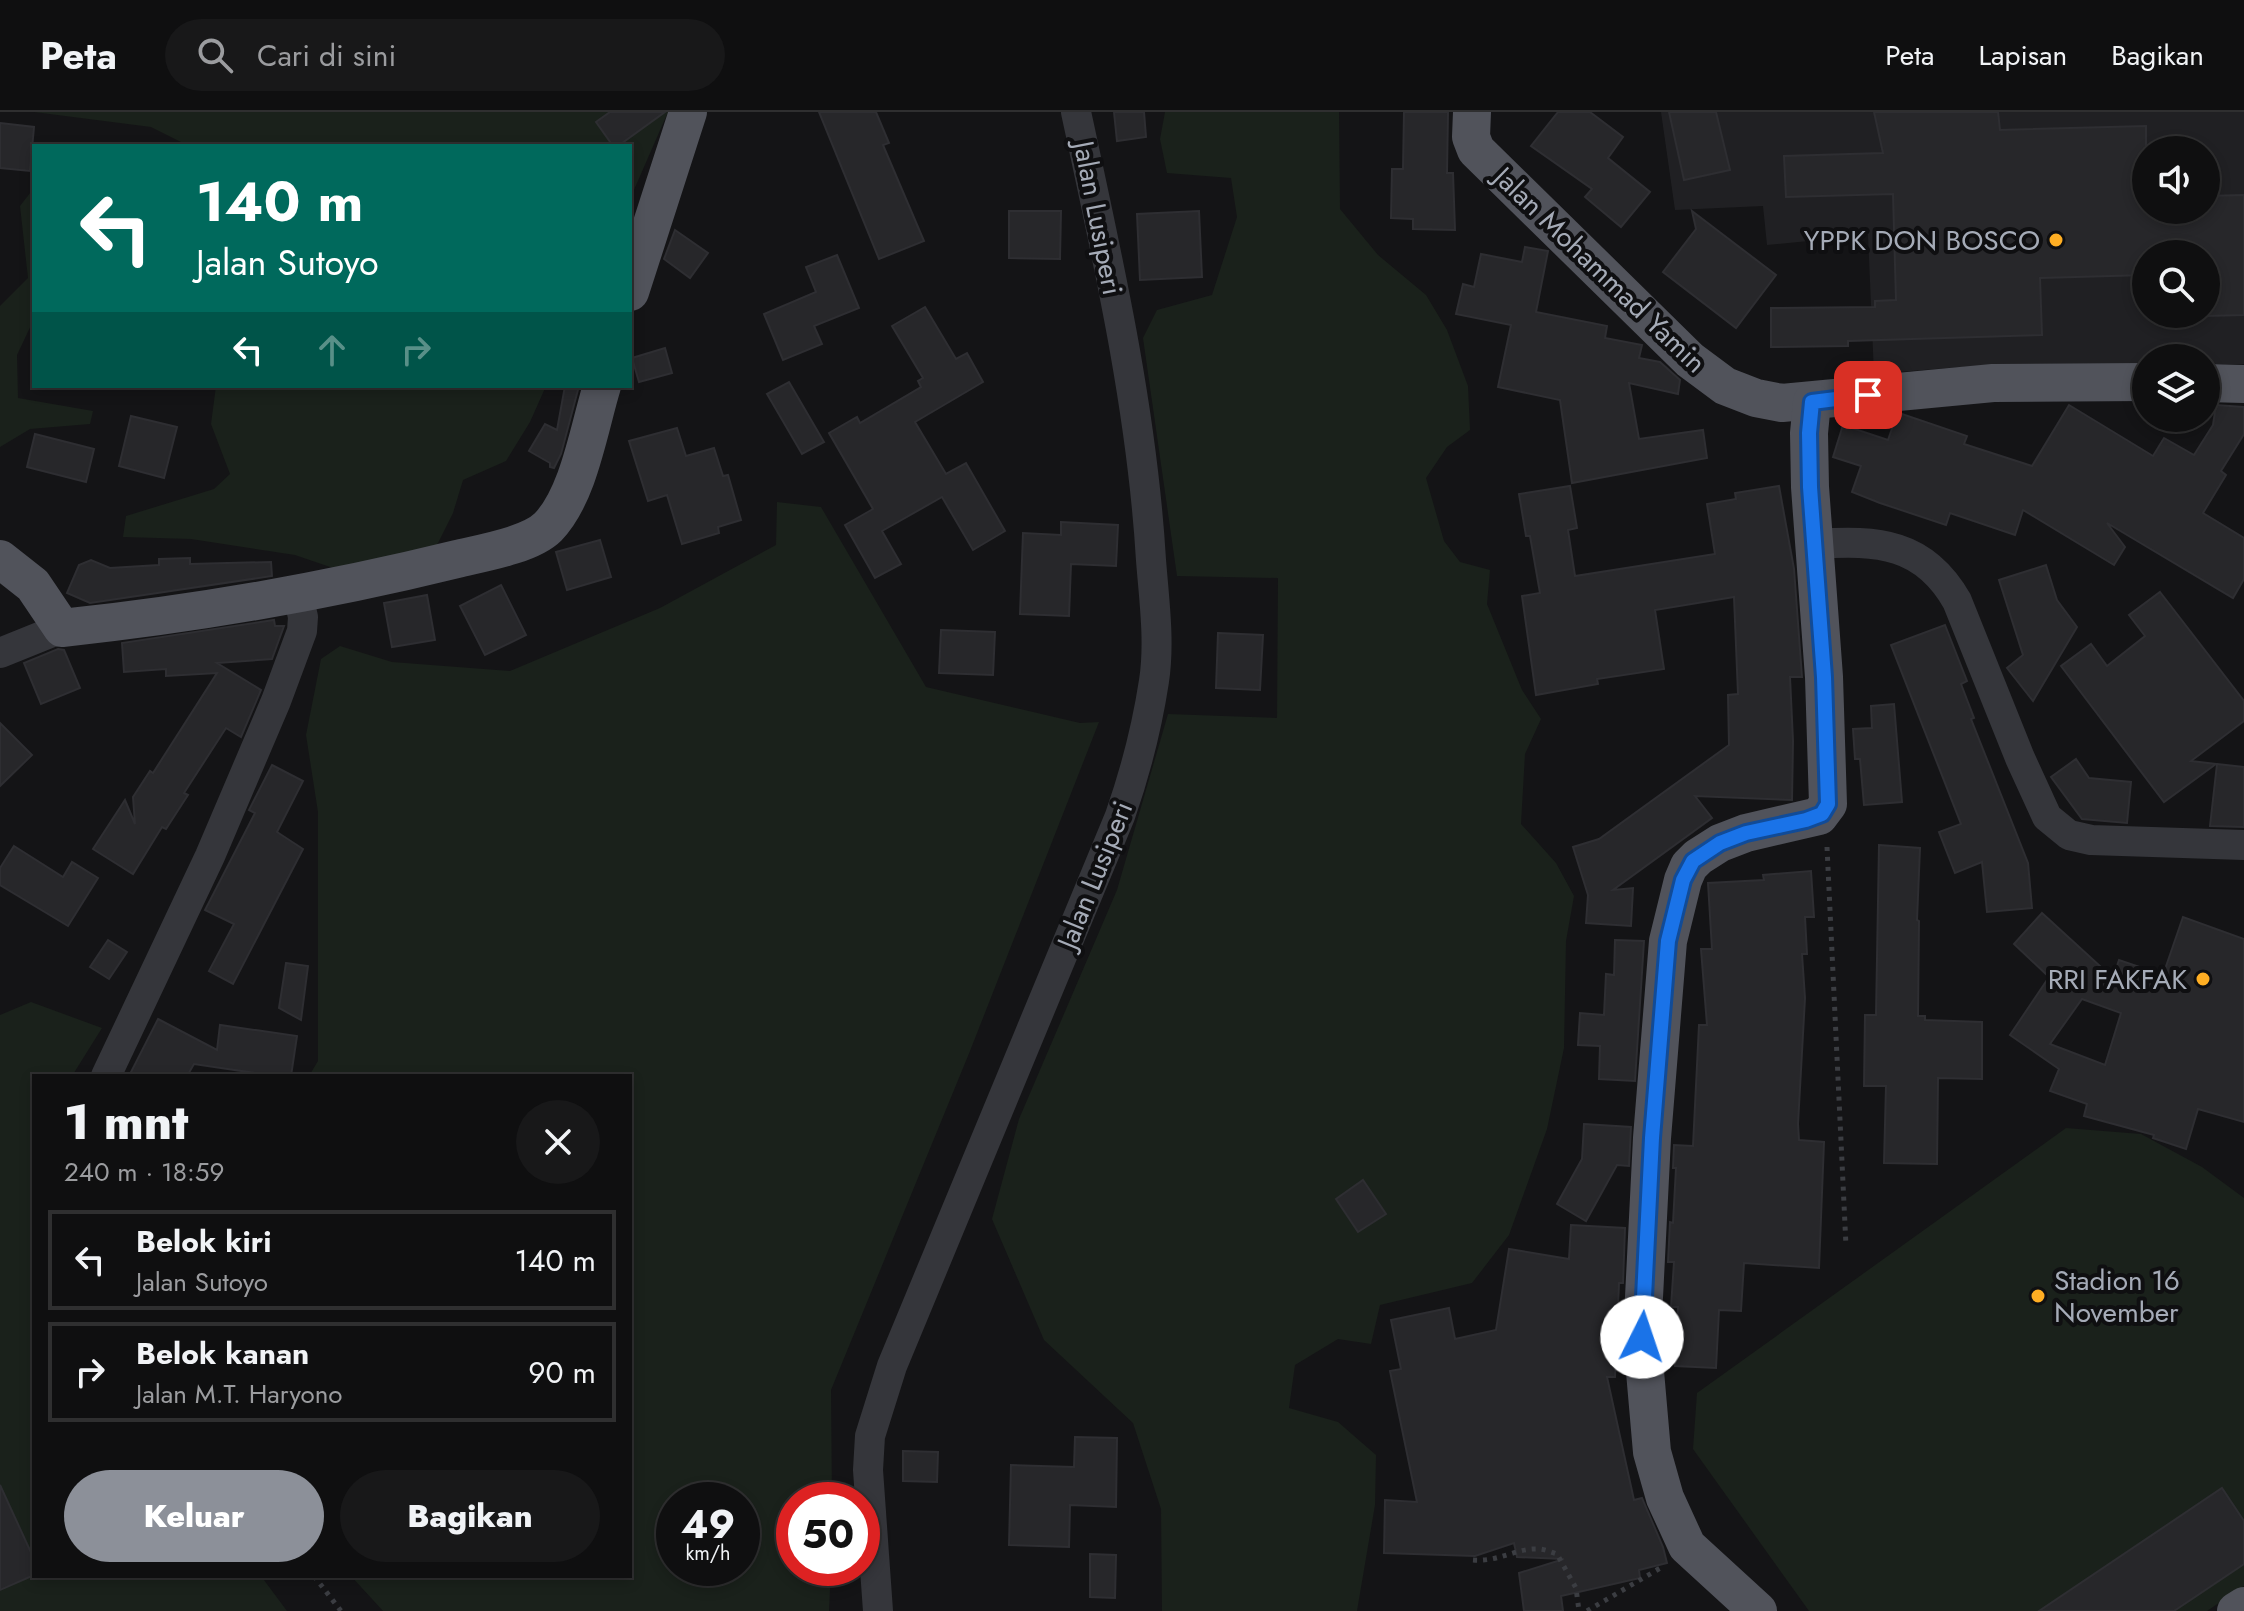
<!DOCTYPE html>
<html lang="id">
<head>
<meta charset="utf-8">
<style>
	:root { --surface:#0f0f10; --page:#181819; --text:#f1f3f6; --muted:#9b9c9f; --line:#2f2f30; --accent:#8c9099 }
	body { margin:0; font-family:Jost,sans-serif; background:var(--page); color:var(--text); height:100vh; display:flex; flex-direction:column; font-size:30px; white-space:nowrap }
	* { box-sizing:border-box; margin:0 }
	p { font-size:26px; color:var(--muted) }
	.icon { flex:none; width:44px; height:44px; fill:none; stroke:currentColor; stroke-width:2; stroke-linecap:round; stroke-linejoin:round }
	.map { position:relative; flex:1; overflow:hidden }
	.drawer { position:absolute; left:32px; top:962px; width:600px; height:504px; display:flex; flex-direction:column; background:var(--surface); border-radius:0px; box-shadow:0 4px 12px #0003,0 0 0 2px var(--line) }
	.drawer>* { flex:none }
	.hud { position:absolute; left:32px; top:32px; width:600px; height:244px; border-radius:0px; box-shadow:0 4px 12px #0003,0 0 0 2px var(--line); background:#00695c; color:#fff; overflow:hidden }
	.tools { position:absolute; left:2132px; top:24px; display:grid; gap:16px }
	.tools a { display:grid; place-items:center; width:88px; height:88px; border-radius:50%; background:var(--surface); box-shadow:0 4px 12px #0003,0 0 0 2px var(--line); font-size:40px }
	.speed { position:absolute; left:656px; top:1370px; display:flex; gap:16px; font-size:40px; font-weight:700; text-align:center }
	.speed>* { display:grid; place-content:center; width:104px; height:104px; border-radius:50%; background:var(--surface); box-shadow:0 4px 12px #0003,0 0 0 2px var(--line); line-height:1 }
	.speed small { font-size:20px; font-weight:400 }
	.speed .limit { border:12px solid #d22; background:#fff; color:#111 }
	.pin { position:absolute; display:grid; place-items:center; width:68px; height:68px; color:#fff; margin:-34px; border-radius:16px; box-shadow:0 4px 12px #0006 }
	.me { position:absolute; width:88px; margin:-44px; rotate:4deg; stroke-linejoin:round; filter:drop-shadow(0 0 6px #0008) }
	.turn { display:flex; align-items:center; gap:28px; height:168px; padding:0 32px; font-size:36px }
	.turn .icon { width:104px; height:104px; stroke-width:2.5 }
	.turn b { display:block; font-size:56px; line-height:68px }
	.lanes { display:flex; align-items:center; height:76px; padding:0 32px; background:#0003; justify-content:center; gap:40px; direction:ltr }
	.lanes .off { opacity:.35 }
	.round { display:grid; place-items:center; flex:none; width:84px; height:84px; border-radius:42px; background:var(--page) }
	.overview { display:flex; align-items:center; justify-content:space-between; height:136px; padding:0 32px }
	h1 { font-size:48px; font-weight:800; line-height:60px }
	.action { display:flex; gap:16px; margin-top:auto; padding:16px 32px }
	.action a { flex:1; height:92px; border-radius:48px; background:var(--accent); color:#fff; font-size:32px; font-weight:800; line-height:92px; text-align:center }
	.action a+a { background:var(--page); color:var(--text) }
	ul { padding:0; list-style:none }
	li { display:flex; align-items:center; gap:24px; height:100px; margin:0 16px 12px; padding:0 16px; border:4px solid var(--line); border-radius:0px }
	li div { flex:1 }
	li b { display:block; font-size:30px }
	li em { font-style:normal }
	header { display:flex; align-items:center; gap:48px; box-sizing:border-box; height:112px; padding:0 40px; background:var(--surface); border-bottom:2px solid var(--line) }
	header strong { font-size:38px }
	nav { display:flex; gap:44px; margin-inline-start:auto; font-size:28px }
	.search { width:560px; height:72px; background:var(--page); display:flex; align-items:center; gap:20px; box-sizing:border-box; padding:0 28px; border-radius:44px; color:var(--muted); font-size:30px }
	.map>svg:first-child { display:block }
</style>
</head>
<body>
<header>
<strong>Peta</strong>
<div class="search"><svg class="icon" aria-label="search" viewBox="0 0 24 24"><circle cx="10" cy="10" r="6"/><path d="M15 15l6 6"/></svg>Cari di sini</div>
<nav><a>Peta</a><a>Lapisan</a><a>Bagikan</a></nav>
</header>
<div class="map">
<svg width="2244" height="1499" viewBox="0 0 2244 1499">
	<rect width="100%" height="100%" fill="#141416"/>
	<path fill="#202023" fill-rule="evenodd" d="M1661,0H2244V252H2206V246H2146V253L1960,255L1874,262L1868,123L1767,133L1763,94L1675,98ZM2146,38H2206V98H2146ZM2146,142H2206V202H2146Z"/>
	<g fill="#1a211b" fill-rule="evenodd">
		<path d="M34,0H668L630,87V34H189L151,15Z"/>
		<path d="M1165,0H1339L1340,97L1378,143L1426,183L1447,218L1468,274L1470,318L1447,335L1426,366L1444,429L1460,450L1490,458L1487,492L1522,578L1541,607L1525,642L1521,712L1556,751L1574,784L1566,829L1564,936L1547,1017L1509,1123L1472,1171L1380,1193L1371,1232L1338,1227L1295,1253L1289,1296L1338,1310L1376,1343L1375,1393L1357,1499H1162L1161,1397L1133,1311L1044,1228L992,1107L1019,1007L1117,778L1168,602L1277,606L1278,466L1177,464L1143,226L1157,198L1212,183L1237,105L1231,66L1167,61L1160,27Z"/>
		<path d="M34,76V207L17,243L18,286L93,299L90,312L30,317L0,335V194L28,166L20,94Z"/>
		<path d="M216,274H546L530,310L506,349L463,368L453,401L435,437L336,457L295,443L191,427L123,425L126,404L214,377L230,362L211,312Z"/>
		<path d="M777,390L821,395L926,575L1080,611L1099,610L970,939L831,1278L832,1388H794V1456H831L829,1499H383L351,1464H630V964H309L318,949V700L306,623L321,547L340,534L392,550L510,559L660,496L776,433ZM742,1388V1456H674V1388Z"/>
		<path d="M31,890L102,916L72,964H34V1051L32,1056L34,1060V1464H261L287,1499H0V903Z"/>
		<path d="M2066,1016L2141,1022L2202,1055L2244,1086V1474L2207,1499H1809L1693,1337L1697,1281Z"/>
	</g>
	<g fill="#27272a" stroke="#2e2e32" stroke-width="2" fill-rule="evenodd">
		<path d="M610,0H665L618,34H613L596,10Z"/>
		<path d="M819,0H876L889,31L883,33L924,129L879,147Z"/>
		<path d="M1114,0H1144L1146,25L1117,29Z"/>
		<path d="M1404,0H1448L1447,61H1453L1455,118L1413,117V107L1391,106L1392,57H1403Z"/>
		<path d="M1558,0H1590L1623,25L1608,46L1650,80L1621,115L1585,85L1592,77L1531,34Z"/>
		<path d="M1669,0H1716L1730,58L1684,68Z"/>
		<path d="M1874,0H1998L2000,18L2146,14V98H2206V84L2244,83V203L2206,204V142H2146V163L2040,166L2042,223L1848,229V234L1771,235V196L1875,195V189L1896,188L1893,82L1786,85L1784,44L1883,41Z"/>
		<path d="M0,11L34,15L30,59L0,56Z"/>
		<path d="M1009,99H1061L1060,147L1009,146Z"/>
		<path d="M1199,99L1202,165L1140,168L1137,102Z"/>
		<path d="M1692,99L1776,163L1736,216L1663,160L1696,117Z"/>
		<path d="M675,118L708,141L690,166L664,147Z"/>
		<path d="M1525,135L1548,139L1536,200L1607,214L1605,226L1642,233L1639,246L1660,250L1680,268L1678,282L1629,271L1639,327L1703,318L1707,346L1572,371L1560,288L1498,275L1511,213L1456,202L1463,172L1474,175L1481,142L1522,150Z"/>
		<path d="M837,143L859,196L814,214L822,232L783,248L764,202L816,180L806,155Z"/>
		<path d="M925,195L956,247L967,241L983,270L915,310L946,362L966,351L1005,419L973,438L942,385L882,419L901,452L875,466L845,413L873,397L829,321L857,305L860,311L921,275L918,269L923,266L892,214Z"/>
		<path d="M665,236L672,261L639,270L632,246Z"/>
		<path d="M789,270L824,330L802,342L767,282Z"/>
		<path d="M565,274H579L561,342L554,356L550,355V351L529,339L545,312L557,318Z"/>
		<path d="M2069,293L2153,344L2164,326L2194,343L2213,313L2216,293L2244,295V322L2221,359L2226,363L2203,401L2244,426V467L2233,486L2107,411L2125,435L2114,453L2023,398L2015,423L1950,401L1946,413L1880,391L1852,380L1861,354L1833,345L1843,313L1888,328L1897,302H1902L1967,324L1964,332L2032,354Z"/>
		<path d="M131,304L177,315L164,366L119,354Z"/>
		<path d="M677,316L686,344L714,336L723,364L728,363L741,408L718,415L719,421L682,432L667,383L648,389L629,329Z"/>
		<path d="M35,322L94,337L86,370L27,355Z"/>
		<path d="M1570,374L1577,416L1568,418L1575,464L1715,442L1707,392L1736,387L1735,381L1779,374L1794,457L1802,565H1790L1793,629L1792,688L1695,684L1712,706L1613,778L1633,776L1631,814L1586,811L1588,783L1573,735L1599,727L1729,633L1728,583L1738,582L1734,485L1655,498L1664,557L1597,567L1598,572L1536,583L1522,484L1540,481L1530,424H1526L1519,382Z"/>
		<path d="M1061,410L1118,413L1116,454L1071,452L1069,504L1020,502L1023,421L1061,423Z"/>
		<path d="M600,428L611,465L567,478L556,440Z"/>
		<path d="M190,446V452L271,450L272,464L90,491L67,481L79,453L91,448L110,456L159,453V447Z"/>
		<path d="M2046,453L2057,488L2077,515L2033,589L2007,556L2023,543L1999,468Z"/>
		<path d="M501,473L526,523L485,543L460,494Z"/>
		<path d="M2160,480L2244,589V609L2191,649L2216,652L2164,690L2061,554L2091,532L2107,554L2145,524L2129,503Z"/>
		<path d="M427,483L435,528L392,535L384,491Z"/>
		<path d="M274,508L275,514H284L272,547L217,551L261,578L241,625L226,616L184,681L188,683L166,717L162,715L133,762L93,737L125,688L135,712L133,685L150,659L153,661L217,561L166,564V557L124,560L122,531Z"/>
		<path d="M1945,513L1967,569L1961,572L1974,606L1971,607L2028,751L2032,796L1987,800L1982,750L1955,761L1939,720L1961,712L1891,533Z"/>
		<path d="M941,518L995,520L993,563L939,561Z"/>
		<path d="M1218,521L1263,523L1260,578L1216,576Z"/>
		<path d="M58,537L64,538L80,576L41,592L24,551Z"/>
		<path d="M1894,592L1902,690L1864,693L1860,647H1855L1853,617L1872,616L1871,594Z"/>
		<path d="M0,611L32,643L0,674Z"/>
		<path d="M2076,647L2089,666L2131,670L2127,711L2082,707L2051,665Z"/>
		<path d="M2217,652L2244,655V715L2210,714Z"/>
		<path d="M272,653L303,669L277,720L303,737L233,872L209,859L234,812L205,798L255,701L249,698Z"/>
		<path d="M1879,733L1920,736L1917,808L1919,809L1918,904H1925V908L1982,910V967L1938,966L1937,1052L1884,1051L1886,974H1864L1865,903H1876Z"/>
		<path d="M14,734L63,765L72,750L98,766L68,814L0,773V756Z"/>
		<path d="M1811,759L1814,805H1805L1807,842H1802L1805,886L1798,1012L1799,1028L1824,1030L1819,1156L1744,1151L1741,1199L1719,1198L1716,1256L1675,1254L1678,1195H1671L1674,1150H1668L1670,1110L1673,1111L1676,1056H1673L1674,1033L1693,1034L1699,913H1707L1701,837H1712L1708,771L1764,768L1763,763Z"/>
		<path d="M2042,801L2113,866L2119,848L2163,863L2183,805L2244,827V1010L2198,997L2186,1037L2153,1026L2154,1023L2084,1004L2087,992L2050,979L2059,957L2010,923L2049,865L2014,832ZM2082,887L2121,901L2105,953L2050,932Z"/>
		<path d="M108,828L127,840L109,867L90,855Z"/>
		<path d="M1615,828L1644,829L1635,969L1599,967L1600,934L1578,933L1580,901L1604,903L1606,862L1614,863Z"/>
		<path d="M286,851L308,854L301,908L279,896Z"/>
		<path d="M158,907L217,938L220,913L297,924L291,964H262V962L194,952L187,964H129Z"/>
		<path d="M1584,1012L1631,1015L1629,1054L1617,1053L1586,1109L1557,1092L1582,1047Z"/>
		<path d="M1363,1068L1386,1102L1358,1120L1336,1087Z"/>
		<path d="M1571,1113L1625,1116L1623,1171H1619L1615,1265H1607L1634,1388L1642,1386L1663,1435L1667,1451L1639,1458L1640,1466L1561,1484L1563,1499H1524L1519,1461L1564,1447L1517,1445L1514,1431L1475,1444L1384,1441L1385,1388L1417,1390L1390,1259L1401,1257L1391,1208L1449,1196L1455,1227L1496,1218L1509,1137L1569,1147Z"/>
		<path d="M1075,1325L1117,1326L1116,1395L1070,1393L1069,1435L1009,1433L1011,1353L1074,1355Z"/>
		<path d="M903,1339L938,1340L937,1370L903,1369Z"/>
		<path d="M0,1373L34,1447V1463L0,1478Z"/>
		<path d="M2222,1376L2244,1409V1452L2174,1499H2039Z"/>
		<path d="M1090,1442L1116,1443L1115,1486L1090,1485Z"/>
	</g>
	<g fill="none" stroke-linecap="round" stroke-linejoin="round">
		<g stroke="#3b3d42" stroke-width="5" stroke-dasharray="4 6" stroke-linecap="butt">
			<path d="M1827,735L1846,1134"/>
			<path d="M1473,1448C1499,1450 1516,1436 1538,1437C1544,1437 1551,1440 1557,1442L1576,1476L1579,1499"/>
			<path d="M314,1464L341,1499"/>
			<path d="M1587,1499L1662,1455"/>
		</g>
		<g stroke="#35363b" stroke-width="30">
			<path d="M1816,432C1878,428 1924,431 1957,489L2020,646L2047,705L2069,723L2091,728L2244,733"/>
			<path d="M0,541L62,516"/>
			<path d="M106,964L210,744L276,589L302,519L303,505L298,483"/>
			<path d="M878,1499L868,1358L870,1324L892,1254L1120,704C1135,661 1147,615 1154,569C1160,530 1154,487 1151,448C1142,297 1108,148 1076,0"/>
		</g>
		<g stroke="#51535b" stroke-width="38">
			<path d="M1472,0L1471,25L1476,38L1690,248L1725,274L1756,286L1782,291L1993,271L2146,270"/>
			<path d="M630,180L688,0"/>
			<path d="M2206,271L2244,272"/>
			<path d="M0,447L33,473L62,516C195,502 327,479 457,447C482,441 530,433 548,415C579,383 589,316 602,274"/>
			<path d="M1758,1499L1687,1434L1665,1386L1652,1340L1642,1225L1652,1026L1668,829L1683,768L1689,754L1698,745L1720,731L1746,721L1819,704L1828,692L1824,565L1810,375L1809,321L1812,290"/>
			<path d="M2236,1499L2244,1494"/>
		</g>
	</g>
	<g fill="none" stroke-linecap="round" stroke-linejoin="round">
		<g stroke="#114b97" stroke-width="20">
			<path id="route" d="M1642,1225L1652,1026L1668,829L1683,768L1693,749L1720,731L1746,721L1806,708L1822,702L1828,692L1824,565L1810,375L1809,321L1812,290L1868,283"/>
		</g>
		<use href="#route" stroke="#1a73e8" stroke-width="14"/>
	</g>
	<g fill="#ffae23" stroke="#0f0f11" stroke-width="3">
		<circle cx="2056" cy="128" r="8"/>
		<circle cx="2203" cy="867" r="8"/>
		<circle cx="2038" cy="1184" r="8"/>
	</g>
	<g text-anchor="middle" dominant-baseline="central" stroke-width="8" stroke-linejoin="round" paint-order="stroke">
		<g font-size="28" fill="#a5abb7" stroke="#0f0f11">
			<text transform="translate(1098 106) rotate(79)">Jalan Lusiperi</text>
			<text transform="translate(1600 158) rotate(44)">Jalan Mohammad Yamin</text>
			<text transform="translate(1095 763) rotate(-68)">Jalan Lusiperi</text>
		</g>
		<g font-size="28" fill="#a5abb7" stroke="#0f0f11" text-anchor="end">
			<text x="2040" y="128">YPPK DON BOSCO</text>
			<text x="2187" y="867">RRI FAKFAK</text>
			<text x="2054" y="1168" text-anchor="start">Stadion 16<tspan x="2054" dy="32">November</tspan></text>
		</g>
	</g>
</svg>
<div class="tools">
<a><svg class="icon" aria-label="sound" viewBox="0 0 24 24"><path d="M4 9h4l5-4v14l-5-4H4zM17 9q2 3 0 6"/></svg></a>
<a><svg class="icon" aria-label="search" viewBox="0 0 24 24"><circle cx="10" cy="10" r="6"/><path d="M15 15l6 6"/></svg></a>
<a><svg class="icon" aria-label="layers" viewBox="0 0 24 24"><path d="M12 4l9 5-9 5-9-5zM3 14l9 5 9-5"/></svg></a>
</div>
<div class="speed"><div>49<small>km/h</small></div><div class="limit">50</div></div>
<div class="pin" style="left:1868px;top:283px;background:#d93025"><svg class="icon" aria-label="arrive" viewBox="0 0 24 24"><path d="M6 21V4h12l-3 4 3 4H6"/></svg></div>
<svg class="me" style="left:1642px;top:1225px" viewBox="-20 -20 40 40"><circle r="19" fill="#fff"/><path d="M0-13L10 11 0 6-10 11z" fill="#1a73e8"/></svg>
<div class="hud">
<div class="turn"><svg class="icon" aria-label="left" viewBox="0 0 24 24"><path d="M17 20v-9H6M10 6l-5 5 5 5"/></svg><div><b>140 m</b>Jalan Sutoyo</div></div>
<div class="lanes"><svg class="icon" aria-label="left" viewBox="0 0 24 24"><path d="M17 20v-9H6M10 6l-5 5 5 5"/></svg><svg class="icon off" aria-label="ahead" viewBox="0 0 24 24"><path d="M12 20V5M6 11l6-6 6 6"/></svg><svg class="icon off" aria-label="right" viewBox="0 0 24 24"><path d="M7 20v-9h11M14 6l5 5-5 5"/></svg></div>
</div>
<section class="drawer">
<div class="overview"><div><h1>1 mnt</h1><p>240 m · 18:59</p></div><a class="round"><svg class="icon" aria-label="close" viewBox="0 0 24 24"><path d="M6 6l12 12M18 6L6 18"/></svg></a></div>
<ul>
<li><svg class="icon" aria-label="left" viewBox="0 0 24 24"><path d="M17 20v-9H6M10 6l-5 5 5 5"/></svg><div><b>Belok kiri</b><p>Jalan Sutoyo</p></div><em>140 m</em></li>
<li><svg class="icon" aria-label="right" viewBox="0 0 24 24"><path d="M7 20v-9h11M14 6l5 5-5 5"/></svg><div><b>Belok kanan</b><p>Jalan M.T. Haryono</p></div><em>90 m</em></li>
</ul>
<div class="action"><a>Keluar</a><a>Bagikan</a></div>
</section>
</div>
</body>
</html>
